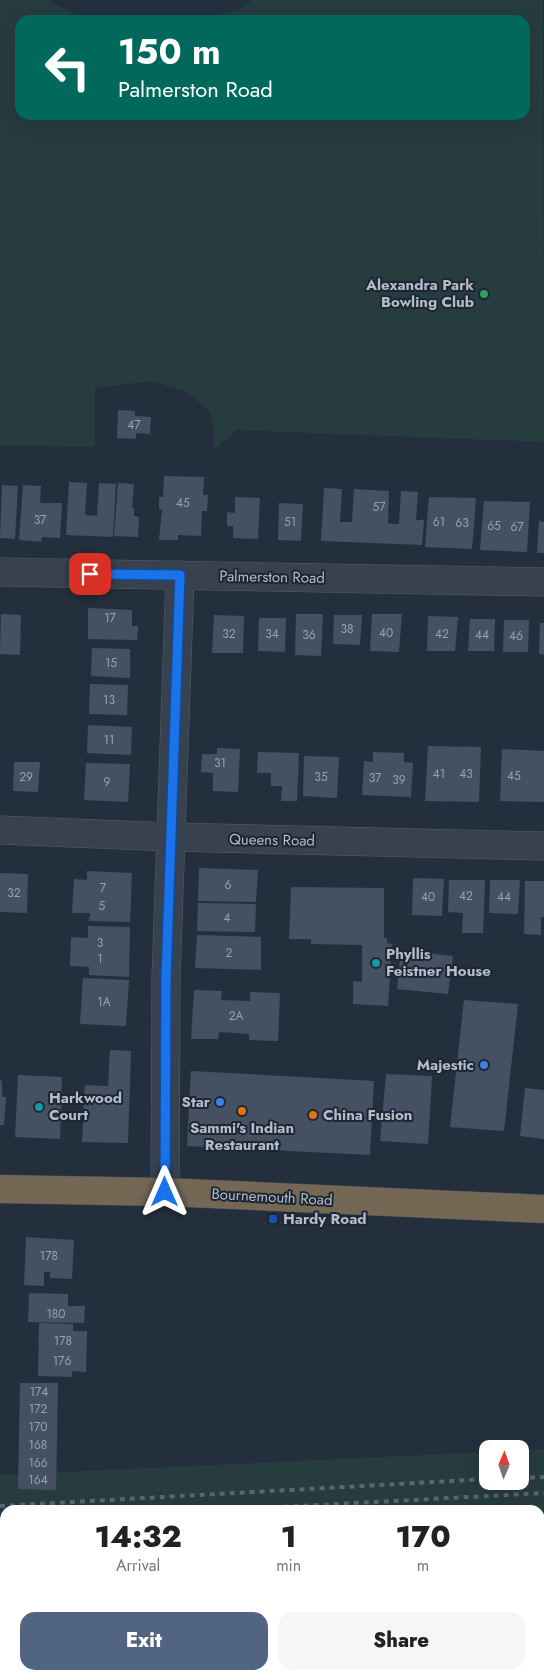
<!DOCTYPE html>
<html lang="en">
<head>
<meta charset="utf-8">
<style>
	:root { --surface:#fff; --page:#f6f6f6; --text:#222; --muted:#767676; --accent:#516482 }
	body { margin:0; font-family:Jost,sans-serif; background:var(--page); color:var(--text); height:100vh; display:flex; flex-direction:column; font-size:19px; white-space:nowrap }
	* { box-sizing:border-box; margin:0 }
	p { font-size:16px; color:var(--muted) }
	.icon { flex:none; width:28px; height:28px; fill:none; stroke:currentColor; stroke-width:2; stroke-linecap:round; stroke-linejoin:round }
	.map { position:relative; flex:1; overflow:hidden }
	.drawer { position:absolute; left:0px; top:1505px; width:545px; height:175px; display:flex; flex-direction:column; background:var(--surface); border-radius:15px 15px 0 0; box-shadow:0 5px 20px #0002 }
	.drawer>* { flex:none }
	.top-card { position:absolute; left:15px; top:15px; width:515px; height:105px; border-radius:15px; box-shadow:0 5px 20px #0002; background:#00695c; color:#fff; overflow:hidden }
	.needle { width:32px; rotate:2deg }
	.buttons { position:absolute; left:479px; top:1440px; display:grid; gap:10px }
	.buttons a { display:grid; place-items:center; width:50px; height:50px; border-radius:10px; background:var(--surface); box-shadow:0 5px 20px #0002; font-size:25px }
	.pin { position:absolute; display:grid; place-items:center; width:42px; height:42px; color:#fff; margin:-21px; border-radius:10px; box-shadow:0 2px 8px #0006 }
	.me { position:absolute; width:55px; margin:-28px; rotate:0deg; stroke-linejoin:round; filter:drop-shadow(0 0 4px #0008) }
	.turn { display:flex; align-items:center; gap:18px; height:105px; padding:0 20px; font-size:22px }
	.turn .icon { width:65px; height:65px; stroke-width:2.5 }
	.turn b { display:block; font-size:35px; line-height:42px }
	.eta { display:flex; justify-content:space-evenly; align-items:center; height:85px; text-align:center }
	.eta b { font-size:30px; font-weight:800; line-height:35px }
	.action { display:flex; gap:10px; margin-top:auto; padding:10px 20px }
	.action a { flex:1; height:58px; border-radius:15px; background:var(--accent); color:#fff; font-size:20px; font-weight:800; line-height:58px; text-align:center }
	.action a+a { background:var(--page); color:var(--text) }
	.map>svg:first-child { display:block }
</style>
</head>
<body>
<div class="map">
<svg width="544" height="1680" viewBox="0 0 544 1680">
	<rect width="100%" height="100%" fill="#242f3e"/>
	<g fill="#263c3f">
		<path d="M0,0H48L86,20H20V115H525V20H208L239,9L252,0H543L544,442L237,430L213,451V422L208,409L184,391L152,381L95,388V447L0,445Z"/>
		<path d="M544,1449V1524H540V1510H5V1553H0V1475L487,1452L488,1481H520V1450Z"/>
	</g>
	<g fill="#455162">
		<path d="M118,410L135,411V416L151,417L150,434L136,433V439L117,438Z"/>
		<path d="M164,476L204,477L203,495H208L207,511H202L201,536L178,535V540H159L162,510L159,509V497H163Z"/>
		<path d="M69,482L87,483L85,515L97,516L99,483L116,484L113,537L66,535Z"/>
		<path d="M118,483L134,484L132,508H134V516L139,517L138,537L114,536Z"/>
		<path d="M2,485L18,486L15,539L0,538Z"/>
		<path d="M23,485L41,486L40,503H62L60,538L42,537L41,542L19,540Z"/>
		<path d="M324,488L342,489L340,522H352L354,489L389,491L388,523L393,524H399L401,491L418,492L416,520H424L422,545L321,541Z"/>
		<path d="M235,497L260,498L258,539L233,538V526H227V512L235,513Z"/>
		<path d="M429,497L476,498L472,549L425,547Z"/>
		<path d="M484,501L530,502L527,552L480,550Z"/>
		<path d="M279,503L303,504L301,541L278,540Z"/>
		<path d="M539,521L544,522V553H537Z"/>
		<path d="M88,608L132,610V626H138L137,640L88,639Z"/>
		<path d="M1,614L21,615L20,655L0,654Z"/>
		<path d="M296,614H323L321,656L295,655Z"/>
		<path d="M372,614H402L399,652L370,651Z"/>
		<path d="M214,615L244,616L243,653H212Z"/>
		<path d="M334,615H362L360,645L333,644Z"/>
		<path d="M428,616L458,617L455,651H427Z"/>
		<path d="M259,618H286L285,652L258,651Z"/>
		<path d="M470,619H495L494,651H468Z"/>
		<path d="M504,620H529L528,652H503Z"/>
		<path d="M540,623H544V655L539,654Z"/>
		<path d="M92,648L130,649V678L91,676Z"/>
		<path d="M90,684L128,685L127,715L89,714Z"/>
		<path d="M88,725L132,727L131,755L87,753Z"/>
		<path d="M428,746L481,747L479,802L425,801Z"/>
		<path d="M217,748L240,749L238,792L213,791V773L201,772L202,754H217Z"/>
		<path d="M502,749L544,751V802L500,801Z"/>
		<path d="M258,752L299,753L297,801H281L282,786H271V773H257Z"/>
		<path d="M373,752L404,753V762L413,763L411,797L362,795L364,761L373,762Z"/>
		<path d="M304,756L339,757L337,798L303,796Z"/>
		<path d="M14,762H40L38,792L13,791Z"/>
		<path d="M86,763L130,764L128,802L84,800Z"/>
		<path d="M199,868L258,870L256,902L198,901Z"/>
		<path d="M87,871L132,873L130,922L89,921L90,913H72L74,879L87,880Z"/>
		<path d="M0,873L28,874L27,913L0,912Z"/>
		<path d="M413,878L444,879L442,916L412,915Z"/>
		<path d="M449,880H485L483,933H462L463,913L448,912Z"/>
		<path d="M490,880H520L518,914L489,913Z"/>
		<path d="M525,881H544V917H541V935L524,934Z"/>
		<path d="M291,887L384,888V938H387V943L392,944L388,1006L353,1004V981L362,982V945L311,944V939H289Z"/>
		<path d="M198,903L256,904L255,932L197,931Z"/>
		<path d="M88,926L130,927L129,977L89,975V967L70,966L71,937L88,938Z"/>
		<path d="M197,935L261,937V970L195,968Z"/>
		<path d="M401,950L453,956L448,994L397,989Z"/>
		<path d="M83,978L129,980L126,1026L80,1024Z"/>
		<path d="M194,990L222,991L221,1000L250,1001V992L280,993L278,1041L249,1040V1034L219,1032L218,1039H191Z"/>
		<path d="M464,1000L518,1004L504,1131L450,1127Z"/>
		<path d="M110,1050L131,1051L128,1143L82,1142L85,1085L108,1086Z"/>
		<path d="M191,1071L374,1081L370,1155L187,1146Z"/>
		<path d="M386,1074L432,1076L428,1144L380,1141Z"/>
		<path d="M18,1075L62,1077L60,1139L15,1137Z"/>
		<path d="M0,1080L2,1081V1097H6L4,1125H0Z"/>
		<path d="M525,1088L544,1090V1139L520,1136Z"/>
		<path d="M26,1237L74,1240L72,1279L50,1278V1272H44V1286L24,1285Z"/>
		<path d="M29,1293L68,1294V1306H85L84,1323L28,1322Z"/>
		<path d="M39,1323L73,1324V1331H87L86,1372L72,1371V1377L38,1376Z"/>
		<path d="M20,1383H58L56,1490L18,1489Z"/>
		<path d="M0,1635H5V1675H8V1680H0Z"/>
		<path d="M16,1675H53V1678L16,1680Z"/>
	</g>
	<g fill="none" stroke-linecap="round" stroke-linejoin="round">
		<g stroke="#565f6c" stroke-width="29">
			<g id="minor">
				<path d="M0,572L544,582"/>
				<path d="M0,830L171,837L544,846"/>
				<path d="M165,1192L166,978L180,575"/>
			</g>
		</g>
		<g stroke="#434c59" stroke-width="29">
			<path id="highway" d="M0,1189L165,1192L544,1209"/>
		</g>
		<use href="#minor" stroke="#38414e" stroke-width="28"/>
		<use href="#highway" stroke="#746855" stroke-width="28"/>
		<g stroke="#5a6575" stroke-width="4" stroke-dasharray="5 5" stroke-linecap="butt">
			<path d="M520,1478L544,1477"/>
			<path d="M0,1506L488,1479"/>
			<path d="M224,1510L544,1493"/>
			<path d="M0,1522H5"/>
		</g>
	</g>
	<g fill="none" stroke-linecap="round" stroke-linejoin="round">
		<g stroke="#114b97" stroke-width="12">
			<path id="route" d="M90,574L180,575L166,978L165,1192"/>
		</g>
		<use href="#route" stroke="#1a73e8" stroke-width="9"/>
	</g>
	<circle fill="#2e9e5b" stroke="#1d2633" stroke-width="2" cx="484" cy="294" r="5"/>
	<g fill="#0f9aa8" stroke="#1d2633" stroke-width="2">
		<circle cx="376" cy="963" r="5"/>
		<circle cx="39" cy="1107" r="5"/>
	</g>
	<g fill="#3f7fe0" stroke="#1d2633" stroke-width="2">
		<circle cx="484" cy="1065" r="5"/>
		<circle cx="220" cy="1102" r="5"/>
	</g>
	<g fill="#e8710a" stroke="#1d2633" stroke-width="2">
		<circle cx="242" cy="1111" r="5"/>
		<circle cx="313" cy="1115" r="5"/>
	</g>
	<rect fill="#1a4fb4" stroke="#1d2633" stroke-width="2" x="268" y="1214" width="10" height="10" rx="2.5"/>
	<g text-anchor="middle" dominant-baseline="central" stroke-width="4" stroke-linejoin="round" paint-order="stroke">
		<g font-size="12" fill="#98a1af">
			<text x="134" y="425">47</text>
			<text x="183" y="503">45</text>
			<text x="379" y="507">57</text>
			<text x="40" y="520">37</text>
			<text x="290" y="522">51</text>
			<text x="439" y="522">61</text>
			<text x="462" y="523">63</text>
			<text x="494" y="526">65</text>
			<text x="517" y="527">67</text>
			<text x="110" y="618">17</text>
			<text x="347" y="629">38</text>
			<text x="386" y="633">40</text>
			<text x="229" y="634">32</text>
			<text x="272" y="634">34</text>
			<text x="442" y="634">42</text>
			<text x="309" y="635">36</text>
			<text x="482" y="635">44</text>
			<text x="516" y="636">46</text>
			<text x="111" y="663">15</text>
			<text x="109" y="700">13</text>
			<text x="109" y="740">11</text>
			<text x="220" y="763">31</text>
			<text x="439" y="774">41</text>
			<text x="466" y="774">43</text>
			<text x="514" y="776">45</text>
			<text x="26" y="777">29</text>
			<text x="321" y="777">35</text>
			<text x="375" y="778">37</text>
			<text x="399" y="780">39</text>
			<text x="107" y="782">9</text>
			<text x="228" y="885">6</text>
			<text x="103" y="888">7</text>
			<text x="14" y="893">32</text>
			<text x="466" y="896">42</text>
			<text x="428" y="897">40</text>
			<text x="504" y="897">44</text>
			<text x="102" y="906">5</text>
			<text x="227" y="918">4</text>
			<text x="100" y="943">3</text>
			<text x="229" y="953">2</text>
			<text x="100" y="959">1</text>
			<text x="104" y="1002">1A</text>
			<text x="236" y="1016">2A</text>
			<text x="49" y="1256">178</text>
			<text x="56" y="1314">180</text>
			<text x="63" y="1341">178</text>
			<text x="62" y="1361">176</text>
			<text x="39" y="1392">174</text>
			<text x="38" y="1409">172</text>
			<text x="38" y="1427">170</text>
			<text x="38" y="1445">168</text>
			<text x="38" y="1463">166</text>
			<text x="38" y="1480">164</text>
		</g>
		<g font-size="15" font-weight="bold" fill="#b4bcc9" stroke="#1d2633" text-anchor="start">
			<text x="474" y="285" text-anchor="end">Alexandra Park<tspan x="474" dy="17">Bowling Club</tspan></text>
			<text x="386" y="954">Phyllis<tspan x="386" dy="17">Feistner House</tspan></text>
			<text x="474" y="1065" text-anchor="end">Majestic</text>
			<text x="49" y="1098">Harkwood<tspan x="49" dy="17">Court</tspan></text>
			<text x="210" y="1102" text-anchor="end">Star</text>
			<text x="323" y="1115">China Fusion</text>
			<text x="242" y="1128" text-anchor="middle">Sammi's Indian<tspan x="242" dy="17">Restaurant</tspan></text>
			<text x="283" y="1219">Hardy Road</text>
		</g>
		<g font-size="15" fill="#b4bcc9" stroke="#1d2633">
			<text transform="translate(272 577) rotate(1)">Palmerston Road</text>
			<text transform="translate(272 840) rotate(1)">Queens Road</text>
			<text transform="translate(272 1197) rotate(3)">Bournemouth Road</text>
		</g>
	</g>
</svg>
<div class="buttons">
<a><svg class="needle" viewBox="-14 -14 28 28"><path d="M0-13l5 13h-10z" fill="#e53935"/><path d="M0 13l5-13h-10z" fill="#767676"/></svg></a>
</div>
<div class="pin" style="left:90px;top:574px;background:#d93025"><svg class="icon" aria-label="arrive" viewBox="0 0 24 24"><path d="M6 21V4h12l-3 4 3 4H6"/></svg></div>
<svg class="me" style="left:165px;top:1192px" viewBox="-20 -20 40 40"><path d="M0-17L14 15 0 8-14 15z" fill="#1a73e8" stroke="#fff" stroke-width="4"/></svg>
<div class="top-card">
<div class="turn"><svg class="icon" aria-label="left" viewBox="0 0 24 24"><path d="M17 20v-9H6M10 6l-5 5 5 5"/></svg><div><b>150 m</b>Palmerston Road</div></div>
</div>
<section class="drawer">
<div class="eta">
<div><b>14:32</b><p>Arrival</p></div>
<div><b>1</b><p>min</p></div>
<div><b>170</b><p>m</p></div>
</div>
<div class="action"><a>Exit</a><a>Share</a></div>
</section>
</div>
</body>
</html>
